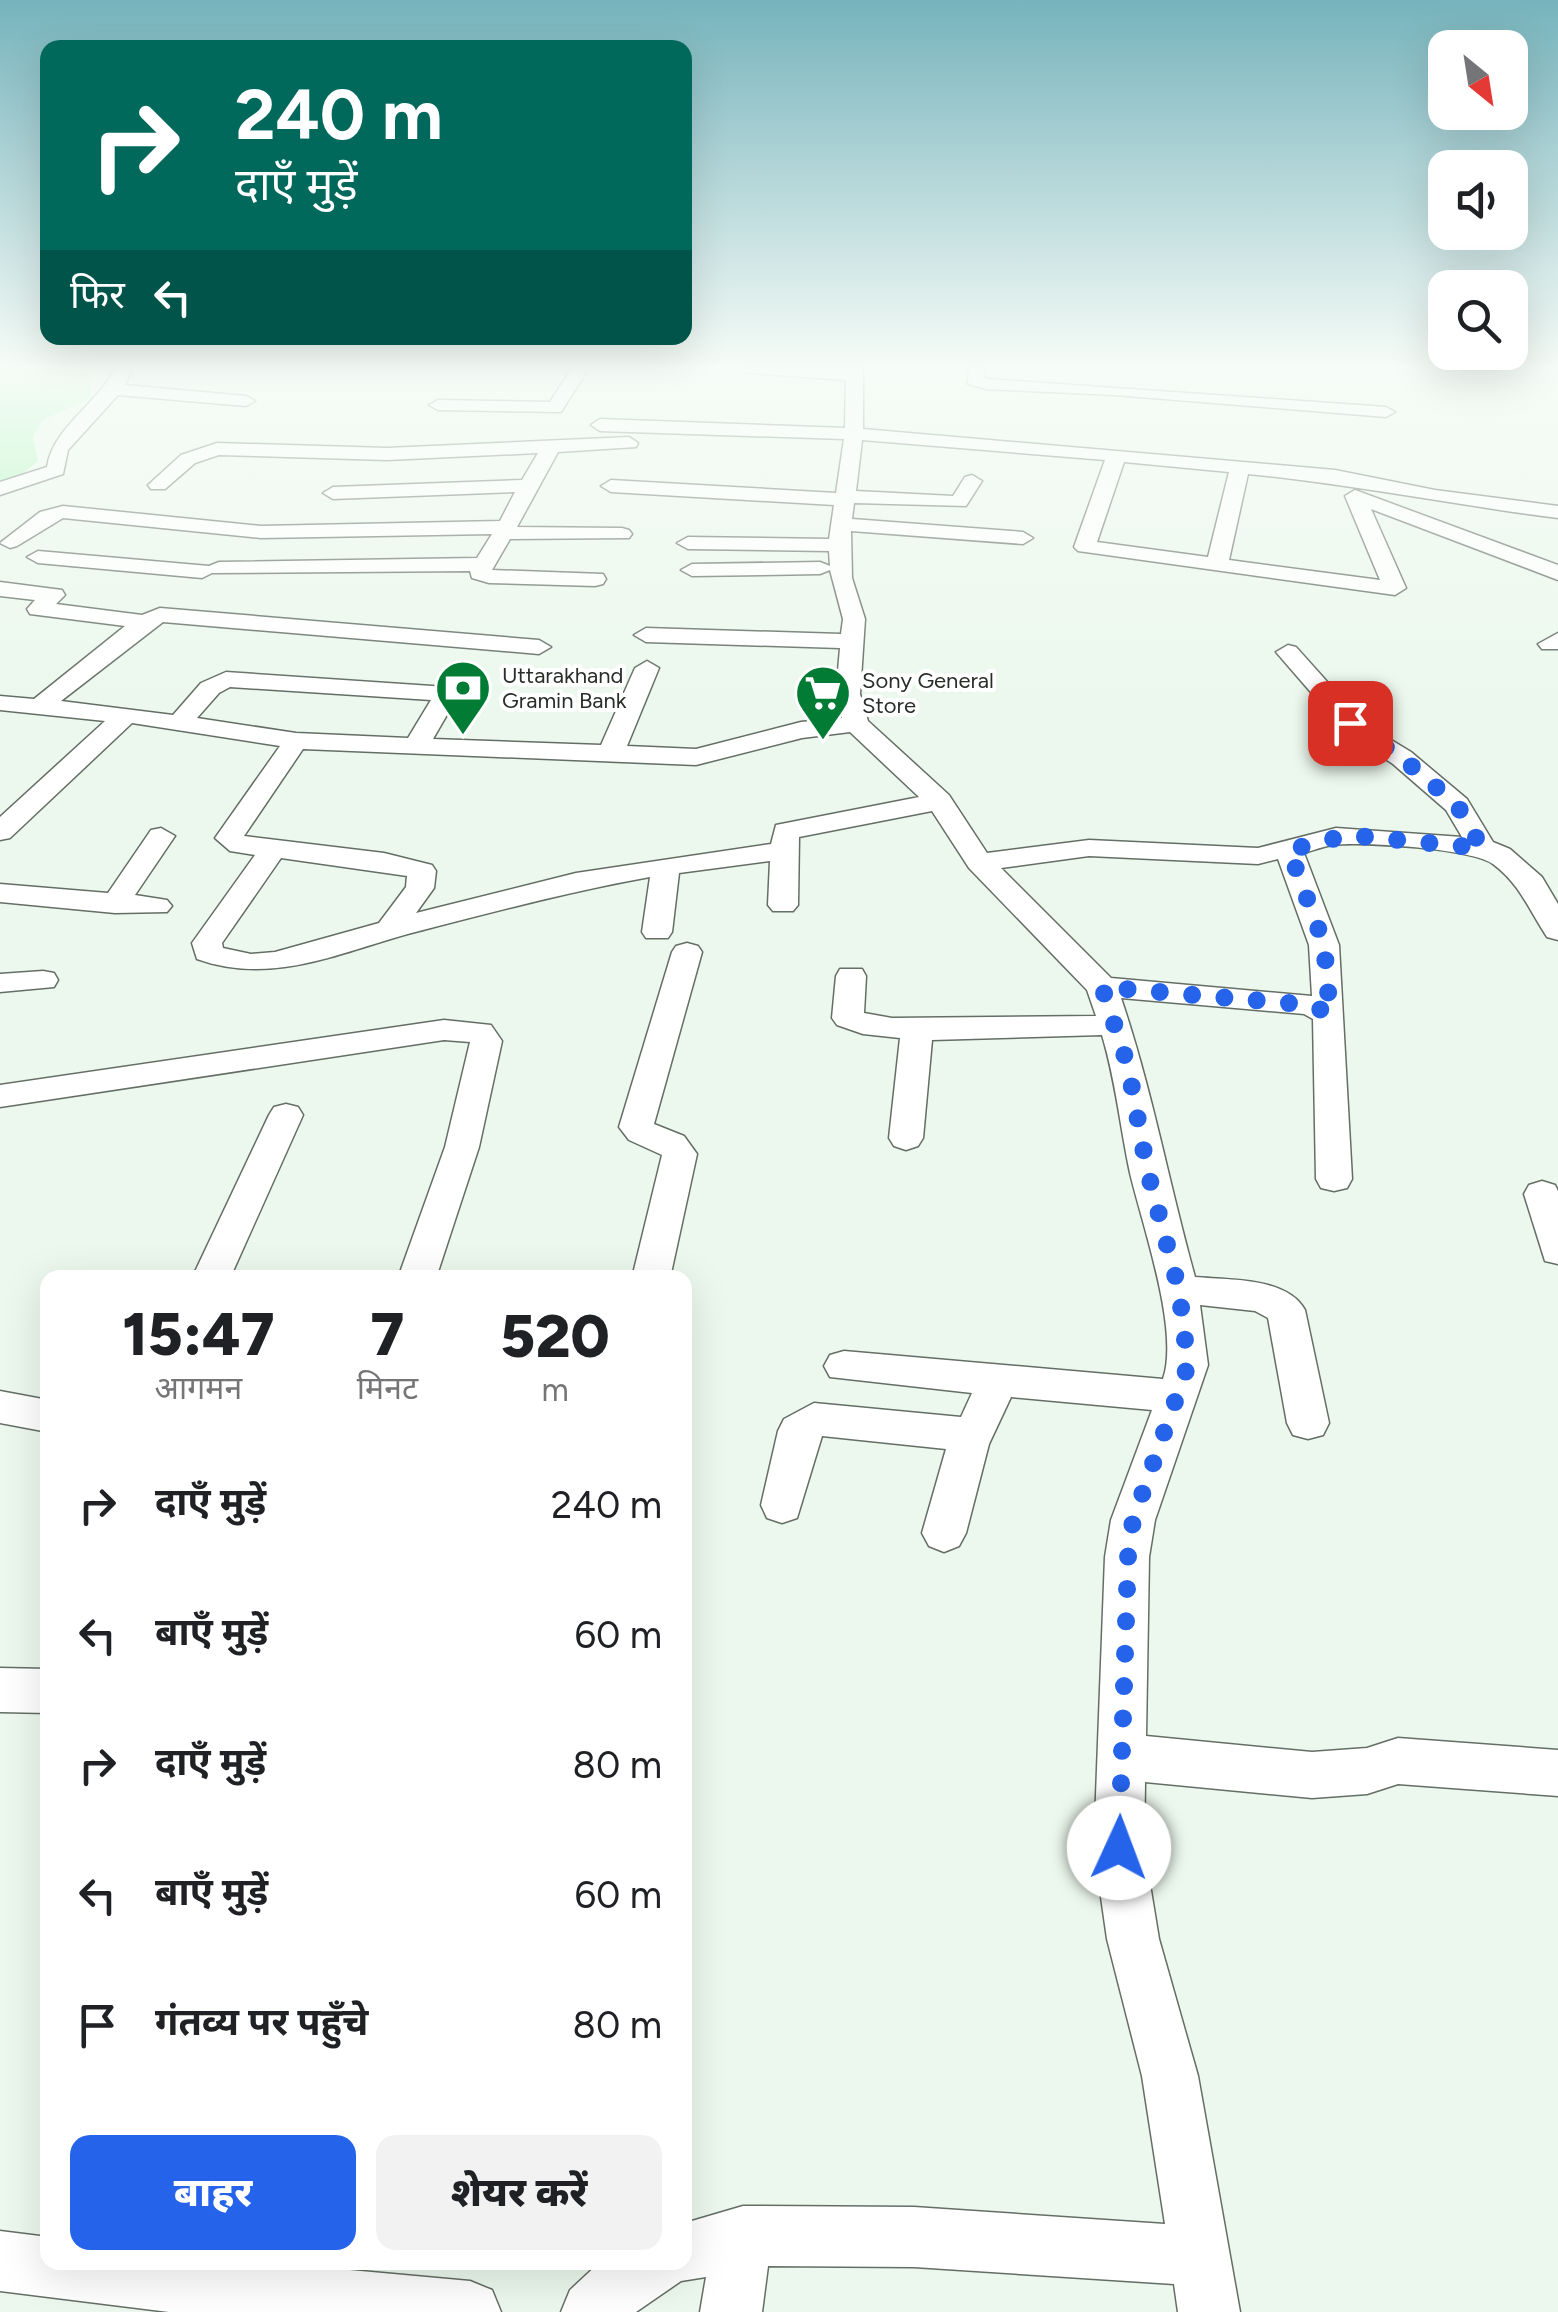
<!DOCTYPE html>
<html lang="hi">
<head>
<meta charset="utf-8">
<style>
	:root { --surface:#fff; --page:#f2f2f2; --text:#202124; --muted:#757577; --accent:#2563eb }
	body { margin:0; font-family:Figtree,"Noto Sans Devanagari",sans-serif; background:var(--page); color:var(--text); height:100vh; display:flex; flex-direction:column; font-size:38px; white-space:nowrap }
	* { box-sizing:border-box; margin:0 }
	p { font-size:32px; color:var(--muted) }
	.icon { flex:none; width:55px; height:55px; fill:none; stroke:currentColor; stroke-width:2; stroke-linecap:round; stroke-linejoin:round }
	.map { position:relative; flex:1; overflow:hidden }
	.panel { position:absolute; left:40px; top:1270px; width:652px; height:1000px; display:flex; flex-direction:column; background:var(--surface); border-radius:20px; box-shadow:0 10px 40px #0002 }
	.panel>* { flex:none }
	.top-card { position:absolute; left:40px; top:40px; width:652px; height:305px; border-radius:20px; box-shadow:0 10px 40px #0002; background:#00695c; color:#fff; overflow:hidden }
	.needle { width:65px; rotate:150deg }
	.buttons { position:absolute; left:1428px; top:30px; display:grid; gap:20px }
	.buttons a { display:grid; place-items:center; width:100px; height:100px; border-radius:20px; background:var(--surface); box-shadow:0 10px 40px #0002; font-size:50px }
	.pin { position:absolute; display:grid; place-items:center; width:85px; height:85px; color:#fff; margin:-42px; border-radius:20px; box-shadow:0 5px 15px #0006 }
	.me { position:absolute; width:110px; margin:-55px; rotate:2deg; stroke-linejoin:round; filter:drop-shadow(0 0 8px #0008) }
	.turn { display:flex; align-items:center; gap:35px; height:210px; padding:0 30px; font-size:45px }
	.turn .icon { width:130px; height:130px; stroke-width:2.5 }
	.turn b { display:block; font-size:70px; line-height:85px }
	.then { display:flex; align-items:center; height:95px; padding:0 30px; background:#0003; gap:20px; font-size:38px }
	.eta { display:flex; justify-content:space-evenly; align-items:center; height:170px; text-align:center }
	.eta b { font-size:60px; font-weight:800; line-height:70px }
	.primary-button { display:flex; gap:20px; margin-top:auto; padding:20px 30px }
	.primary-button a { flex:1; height:115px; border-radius:20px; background:var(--accent); color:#fff; font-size:40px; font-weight:800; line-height:115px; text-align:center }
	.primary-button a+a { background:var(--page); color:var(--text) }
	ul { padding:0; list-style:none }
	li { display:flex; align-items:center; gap:30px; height:130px; padding:0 30px }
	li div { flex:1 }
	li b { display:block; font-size:38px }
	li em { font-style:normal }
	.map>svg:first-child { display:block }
</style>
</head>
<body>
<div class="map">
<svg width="1558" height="2312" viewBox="0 0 1558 2312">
	<rect width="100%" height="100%" fill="#ecf8ed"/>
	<path fill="#b0f7bc" d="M0,368H94L90,372L91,398L43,420L33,437L38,461L15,480L0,486Z"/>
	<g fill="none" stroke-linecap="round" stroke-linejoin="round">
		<g stroke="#646e65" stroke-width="3">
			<g id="minor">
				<path d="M115,368H132L125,385L246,396L255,401L246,406L118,395L68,450L63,474L0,495V482L47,467C53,427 98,404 115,368Z"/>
				<path d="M572,368H589L561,412L438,410L429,405L438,400L550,402Z"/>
				<path d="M741,368H863V429L1335,470L1435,490L1558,506V518C1454,505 1352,484 1248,474L1229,560L1380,580L1345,496L1355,490L1558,565V580L1371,509L1406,588L1395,595L1078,551L1074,547L1105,460L862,440L856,491L953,496L965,477L972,475L982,481L966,506L854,503L852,519L1023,532L1033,538L1023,544L851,531L852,578L865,619L860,694L868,721L949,795L987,853L1089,840L1258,848L1336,828L1462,837L1446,810L1393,764L1347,734L1276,652L1288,645L1296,647L1365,724L1411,752L1467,799L1493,842L1510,849L1542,877L1558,904V940L1547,937C1529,910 1520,884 1493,864C1473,849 1361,841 1334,845C1324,846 1314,850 1304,853L1339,945L1352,1179L1347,1188L1334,1191L1321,1188L1316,1179L1313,1019L1304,1014L1121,998C1152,1089 1169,1184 1195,1277C1228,1280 1287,1277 1305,1310L1329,1423L1323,1435L1308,1439L1293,1435L1287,1423L1268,1318L1255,1311L1200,1305L1208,1365L1155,1520L1149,1557L1146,1736L1312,1752L1367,1748L1398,1738L1558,1750V1796L1398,1784L1367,1794L1312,1798L1145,1782L1144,1848L1159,1939L1198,2076L1240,2312H1178L1174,2284L914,2267L768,2266L762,2312H700L706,2277L681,2281L636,2312H561L570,2290L600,2262H685V2223L743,2206L914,2207L1165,2224L1142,2076L1107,1939L1094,1848L1105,1557L1111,1520L1152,1410L1011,1397L989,1444L966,1533L959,1546L944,1552L929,1546L922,1533L946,1449L822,1436L797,1518L782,1523L767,1518L761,1505L778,1431L784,1419L814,1403L961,1417L972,1393L830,1377L824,1366L830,1355L844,1351L1163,1379C1180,1331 1142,1224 1130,1173C1120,1127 1116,1081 1102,1035L932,1040L923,1138L918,1146L906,1150L894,1146L889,1138L900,1038L863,1034L837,1025L832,1018L836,976L840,969H862L866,976L864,1013L892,1018L1096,1016L1087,990L969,868L932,811L799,837L798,905L793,911H773L768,905L770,861L679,873L672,932L668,938H646L642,932L650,877C572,891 496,911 419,931C344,950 275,987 197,959L192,943L255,855L230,851L215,838L280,746L132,723L10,838L0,840V817L105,721L0,710V696L34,699L125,626L30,614L27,609L35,600L0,596V582L62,590L65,595L56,604L142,615L160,608L539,640L551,647L539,654L163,622L61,701L173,715L201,683L226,672L447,687L459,694L433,739L601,745L635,668L647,661L659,668L627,746L696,749L801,722L842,718L836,694L840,648L646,642L634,635L646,628L841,634L843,619L830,570L820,574L692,576L681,570L692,564L820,562L830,566L829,551L688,549L677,543L688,537L829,539L834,505L611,492L601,486L611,480L836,493L844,439L600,431L591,425L600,419L845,428L846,380L749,373ZM1124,462L1229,472L1208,557L1097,542ZM230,687L431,700L408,738L296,733L197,718L219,693ZM850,732L919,797L776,825L771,844L576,873L416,913L434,888L436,871L432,865L384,853L244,836L303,749L696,765L802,738ZM1089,856L1258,864L1278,859L1309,945L1312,996L1111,978L1001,868ZM281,858L407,876L406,887L379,923L275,952L251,954L223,948L222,943Z"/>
				<path d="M969,368H985L983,377L988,379L1386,407L1395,412L1386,417L1115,395L986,389L968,384Z"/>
				<path d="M629,437L638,443L636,447L558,452L517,527L622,528L629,530L632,534L629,538L510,539L492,570L603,574L606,579L603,584L595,586L489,583L472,578L470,571L212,573L202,578L38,563L27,557L38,551L209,566L219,562L477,558L492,534L261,538L63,518L17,546L10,548L0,543L40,512L63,506L261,526L500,521L515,492L333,499L323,493L333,487L522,480L538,453L387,460L219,455L195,463L165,489H151L148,485L181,455L217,443L387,448Z"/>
				<path d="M1558,633V649H1542L1538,644Z"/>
				<path d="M161,828L175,836L135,895L167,900L172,906L167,912L115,913L0,902V884L108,893L151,830Z"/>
				<path d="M687,943L698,946L702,952L654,1124L684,1136L697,1154L670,1278H632L662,1155L629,1140L619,1127L672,952L676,946Z"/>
				<path d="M43,971L54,973L58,980L54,987L0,992V974Z"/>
				<path d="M444,1020L491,1025L502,1041L479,1147L436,1278H398L445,1147L470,1042L444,1040L0,1107V1085Z"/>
				<path d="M286,1104L298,1107L303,1115L230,1278H192L269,1115L274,1107Z"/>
				<path d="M1542,1181L1555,1185L1558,1191V1264L1545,1261L1524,1194L1529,1185Z"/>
				<path d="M0,1391L48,1400V1432L0,1423Z"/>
				<path d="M0,1668L48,1669V1713L0,1712Z"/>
				<path d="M0,2231L48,2237V2262H262L470,2281L492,2290L501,2312H169L0,2291Z"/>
			</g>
		</g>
		<use href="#minor" fill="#fff" fill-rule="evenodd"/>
	</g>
	<linearGradient id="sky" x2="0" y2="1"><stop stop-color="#76b3bc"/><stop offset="0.53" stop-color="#f6fcf7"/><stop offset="1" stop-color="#f6fcf7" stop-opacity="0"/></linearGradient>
	<rect width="1558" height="691" fill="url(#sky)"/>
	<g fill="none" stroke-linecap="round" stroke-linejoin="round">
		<path stroke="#2563eb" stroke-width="18" stroke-dasharray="0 32.4" d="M1119,1848L1128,1557L1133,1520L1188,1365L1179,1290L1147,1169L1128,1066L1102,987L1311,1005L1330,1014L1324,944L1289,850L1348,835L1482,848L1457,805L1402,758L1350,723"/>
	</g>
	<defs>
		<g id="bank-pin" transform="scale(2.875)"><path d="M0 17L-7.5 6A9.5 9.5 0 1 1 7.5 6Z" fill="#027c34" stroke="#fff"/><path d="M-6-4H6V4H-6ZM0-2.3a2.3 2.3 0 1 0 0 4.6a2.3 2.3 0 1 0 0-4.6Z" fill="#fff"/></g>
		<g id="supermarket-pin" transform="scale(2.875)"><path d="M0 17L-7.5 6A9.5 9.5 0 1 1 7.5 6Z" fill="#027c34" stroke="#fff"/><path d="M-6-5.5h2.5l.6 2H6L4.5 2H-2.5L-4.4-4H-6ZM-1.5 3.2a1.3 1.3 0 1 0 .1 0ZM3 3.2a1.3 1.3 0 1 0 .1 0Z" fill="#fff"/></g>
	</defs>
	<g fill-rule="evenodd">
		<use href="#bank-pin" x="463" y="688"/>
		<use href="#supermarket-pin" x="823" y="693"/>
	</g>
	<g text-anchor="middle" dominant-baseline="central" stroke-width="8" stroke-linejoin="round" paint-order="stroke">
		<g font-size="22" fill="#282d29" stroke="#fff" text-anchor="start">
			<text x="502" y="675">Uttarakhand<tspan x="502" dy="25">Gramin Bank</tspan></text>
			<text x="862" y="680">Sony General<tspan x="862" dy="25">Store</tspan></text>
		</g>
	</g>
</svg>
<div class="buttons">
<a><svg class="needle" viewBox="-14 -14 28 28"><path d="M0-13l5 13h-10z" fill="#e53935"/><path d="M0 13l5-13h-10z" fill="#757577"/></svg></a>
<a><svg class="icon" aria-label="sound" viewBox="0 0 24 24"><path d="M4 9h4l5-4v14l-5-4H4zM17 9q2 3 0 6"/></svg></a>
<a><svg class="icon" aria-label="search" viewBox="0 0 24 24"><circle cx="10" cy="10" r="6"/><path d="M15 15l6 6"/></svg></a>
</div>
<div class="pin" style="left:1350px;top:723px;background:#d93025"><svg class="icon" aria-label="arrive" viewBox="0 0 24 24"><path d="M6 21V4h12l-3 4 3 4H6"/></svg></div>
<svg class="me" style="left:1119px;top:1848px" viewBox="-20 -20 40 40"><circle r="19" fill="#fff"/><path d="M0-13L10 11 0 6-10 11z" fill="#2563eb"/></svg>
<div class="top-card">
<div class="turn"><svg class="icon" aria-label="right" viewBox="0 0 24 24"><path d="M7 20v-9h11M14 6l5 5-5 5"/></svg><div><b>240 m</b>दाएँ मुड़ें</div></div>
<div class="then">फिर<svg class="icon" aria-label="left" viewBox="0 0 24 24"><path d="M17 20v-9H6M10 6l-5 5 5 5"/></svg></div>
</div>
<section class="panel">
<div class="eta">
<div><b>15:47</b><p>आगमन</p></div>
<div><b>7</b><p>मिनट</p></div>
<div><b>520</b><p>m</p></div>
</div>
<ul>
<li><svg class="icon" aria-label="right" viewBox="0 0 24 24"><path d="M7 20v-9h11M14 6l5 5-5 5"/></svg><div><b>दाएँ मुड़ें</b></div><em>240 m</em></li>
<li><svg class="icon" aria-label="left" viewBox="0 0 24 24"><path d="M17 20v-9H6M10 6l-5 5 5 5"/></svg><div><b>बाएँ मुड़ें</b></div><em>60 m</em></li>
<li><svg class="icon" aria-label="right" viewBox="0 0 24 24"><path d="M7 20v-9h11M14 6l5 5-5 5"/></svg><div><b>दाएँ मुड़ें</b></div><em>80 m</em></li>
<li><svg class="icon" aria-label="left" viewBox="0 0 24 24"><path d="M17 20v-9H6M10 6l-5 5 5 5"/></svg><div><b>बाएँ मुड़ें</b></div><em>60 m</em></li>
<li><svg class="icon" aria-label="arrive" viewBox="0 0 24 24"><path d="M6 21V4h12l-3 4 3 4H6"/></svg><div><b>गंतव्य पर पहुँचे</b></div><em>80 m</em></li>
</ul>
<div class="primary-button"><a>बाहर</a><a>शेयर करें</a></div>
</section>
</div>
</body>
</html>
